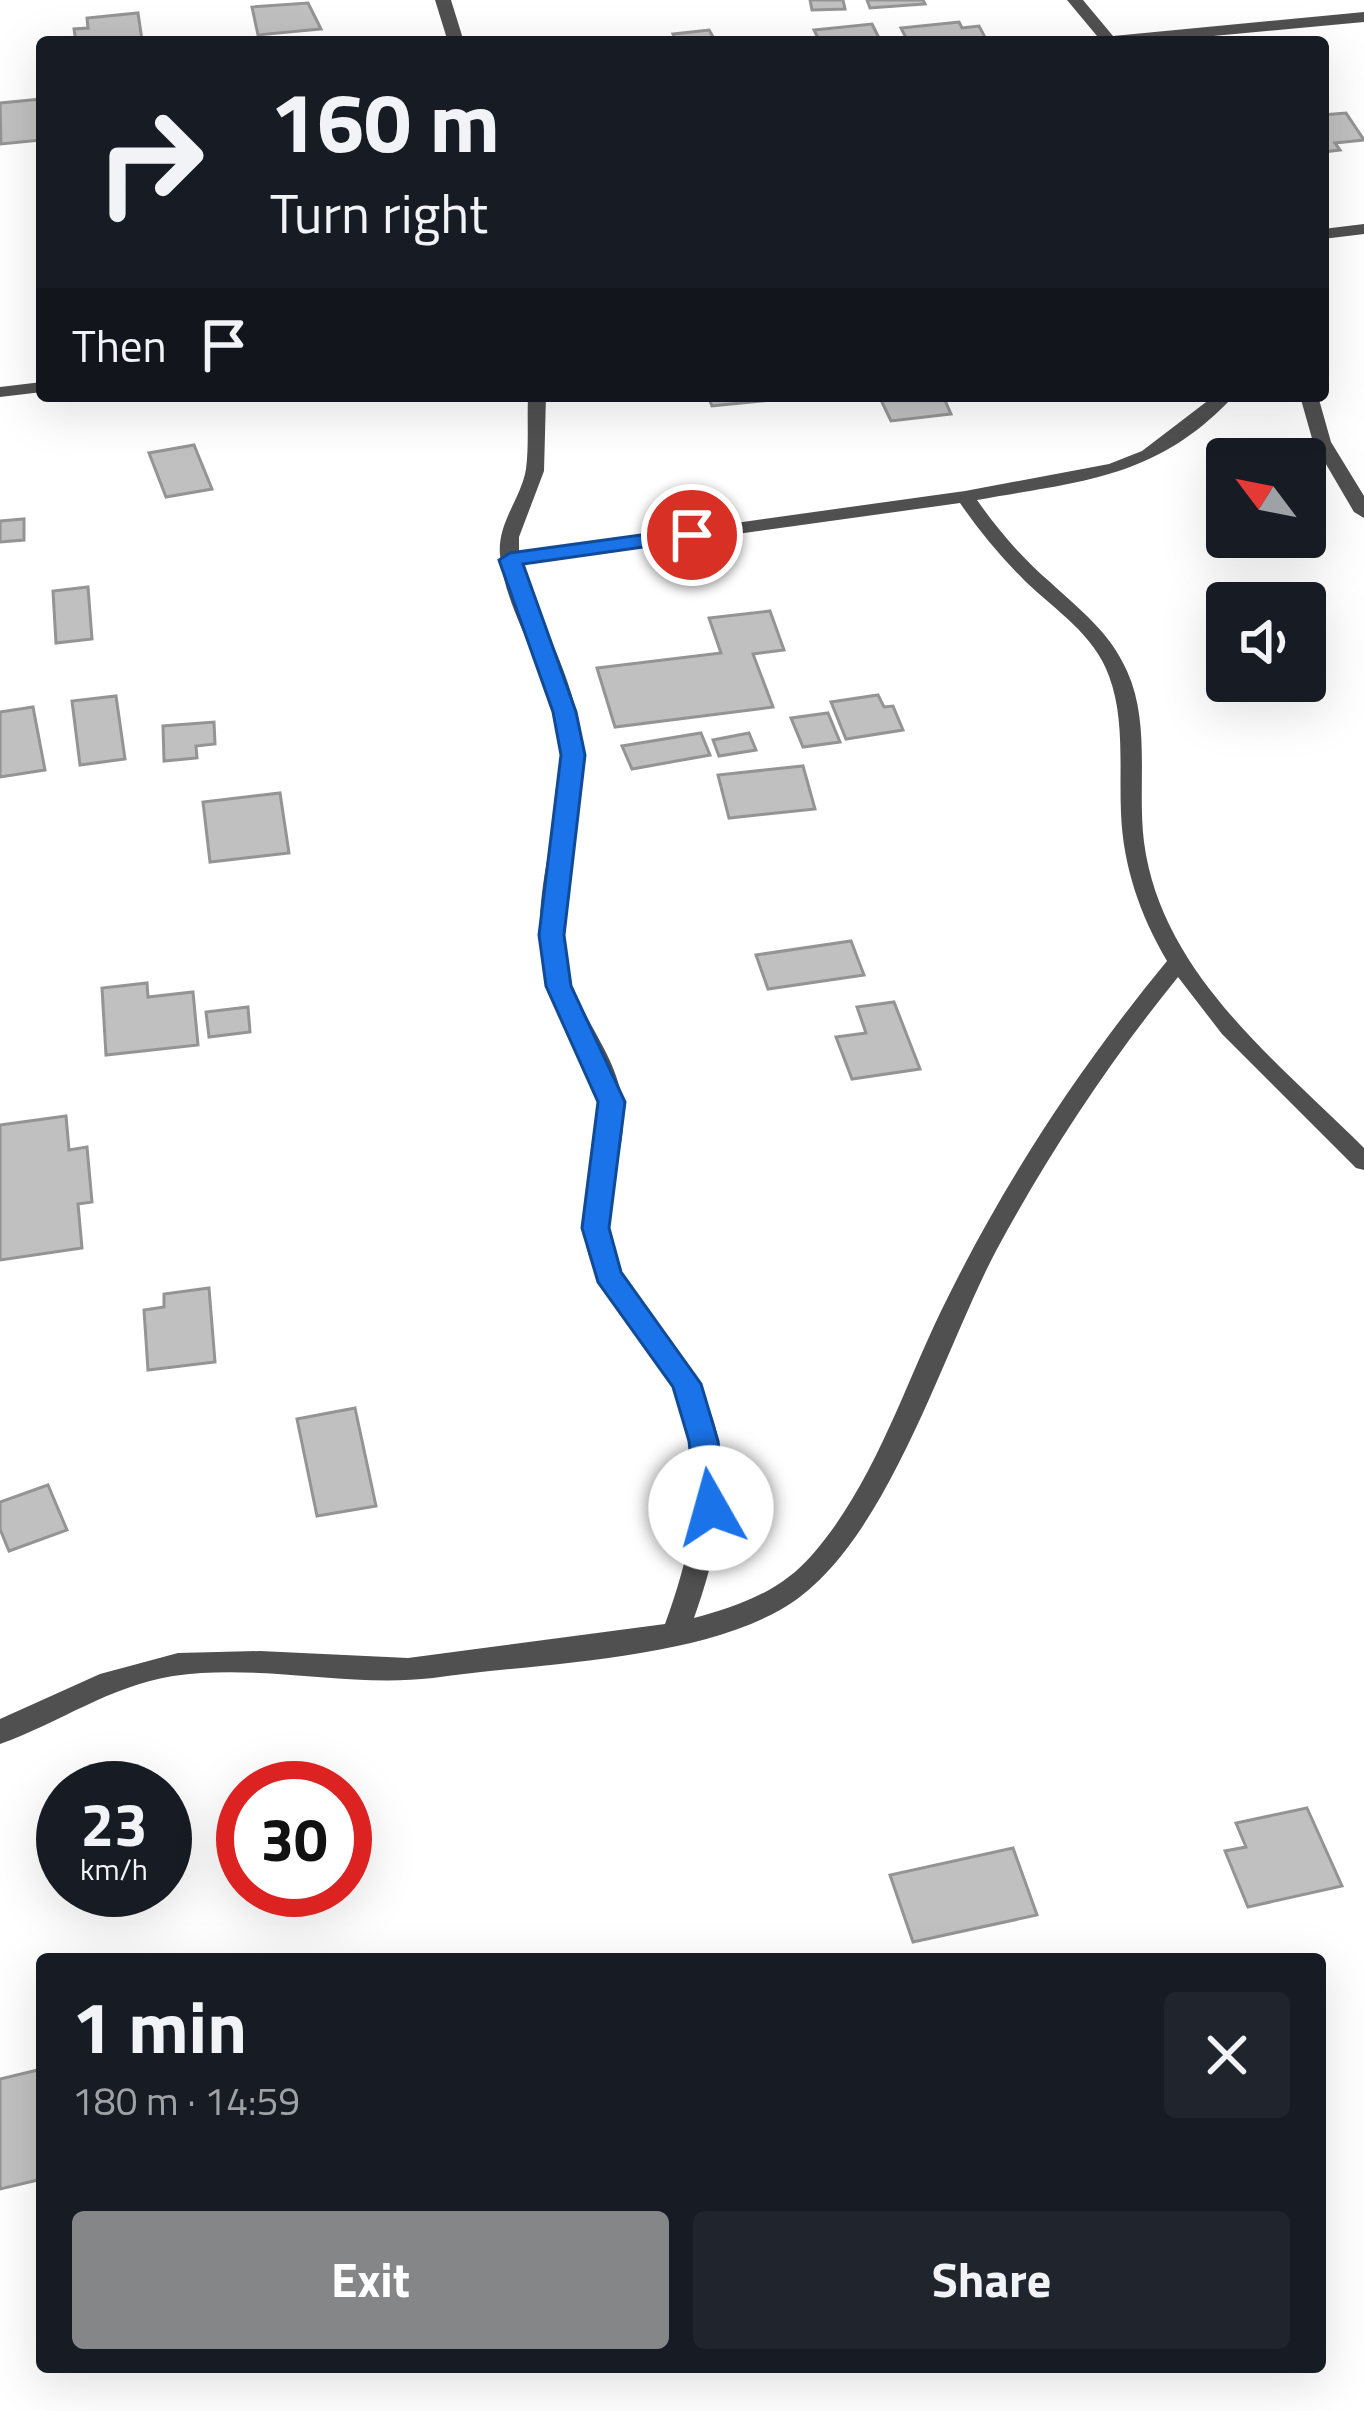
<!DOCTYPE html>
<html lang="en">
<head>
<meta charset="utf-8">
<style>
	:root { --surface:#171b24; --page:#20242c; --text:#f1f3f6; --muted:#9ea1a6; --accent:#858687 }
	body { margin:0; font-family:"Titillium Web",sans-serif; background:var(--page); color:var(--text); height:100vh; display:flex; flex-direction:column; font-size:45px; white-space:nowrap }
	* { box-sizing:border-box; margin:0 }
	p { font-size:39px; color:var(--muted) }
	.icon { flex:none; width:66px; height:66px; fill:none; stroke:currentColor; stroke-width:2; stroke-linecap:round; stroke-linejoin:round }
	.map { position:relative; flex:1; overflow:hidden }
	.panel { position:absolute; left:36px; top:1953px; width:1290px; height:420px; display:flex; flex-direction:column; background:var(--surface); border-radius:12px; box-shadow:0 12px 48px #0002 }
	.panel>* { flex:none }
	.hud { position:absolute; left:36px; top:36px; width:1293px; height:366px; border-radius:12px; box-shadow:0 12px 48px #0002; background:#171b24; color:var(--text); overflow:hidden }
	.needle { width:78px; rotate:302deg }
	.tools { position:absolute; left:1206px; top:438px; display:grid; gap:24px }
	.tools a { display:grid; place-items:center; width:120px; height:120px; border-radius:12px; background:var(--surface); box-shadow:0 12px 48px #0002; font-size:60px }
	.speed { position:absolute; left:36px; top:1761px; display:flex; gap:24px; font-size:60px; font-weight:700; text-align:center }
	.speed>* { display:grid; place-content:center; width:156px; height:156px; border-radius:50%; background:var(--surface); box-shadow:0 12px 48px #0002; line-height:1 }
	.speed small { font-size:30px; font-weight:400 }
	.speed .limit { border:18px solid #d22; background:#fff; color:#111 }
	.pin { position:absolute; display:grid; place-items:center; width:102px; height:102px; color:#fff; margin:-51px; border:6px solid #fff; border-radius:50%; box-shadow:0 3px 12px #0007 }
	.me { position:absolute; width:132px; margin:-66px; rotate:353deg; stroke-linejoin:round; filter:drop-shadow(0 0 9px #0008) }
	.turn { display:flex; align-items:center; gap:42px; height:252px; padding:0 36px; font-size:54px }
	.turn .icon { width:156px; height:156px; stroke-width:2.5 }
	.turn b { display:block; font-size:84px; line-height:102px }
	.then { display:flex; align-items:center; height:114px; padding:0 36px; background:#0003; gap:24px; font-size:45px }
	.round { display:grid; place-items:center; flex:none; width:126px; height:126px; border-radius:12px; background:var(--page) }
	.summary { display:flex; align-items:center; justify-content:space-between; height:204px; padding:0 36px }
	h1 { font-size:72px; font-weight:700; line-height:90px }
	.button { display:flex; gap:24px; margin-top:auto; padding:24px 36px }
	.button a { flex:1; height:138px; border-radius:12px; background:var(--accent); color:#fff; font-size:48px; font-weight:700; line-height:138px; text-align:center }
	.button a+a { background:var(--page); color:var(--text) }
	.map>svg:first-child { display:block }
</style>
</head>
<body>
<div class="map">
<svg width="1364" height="2411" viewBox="0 0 1364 2411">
	<rect width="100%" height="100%" fill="#fff"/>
	<g fill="#c0c0c0" stroke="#949494" stroke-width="3">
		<path d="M810,0H843L845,9L812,10Z"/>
		<path d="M867,0H923L925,4L870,8Z"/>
		<path d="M308,3L321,29L258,35L252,7Z"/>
		<path d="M138,13L142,40L76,42L74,29L88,28L87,18Z"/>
		<path d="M959,22L962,28L979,26L987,41L908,42L901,28Z"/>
		<path d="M872,24L881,42H820L814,30Z"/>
		<path d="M709,30L716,42H677L673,34Z"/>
		<path d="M42,99V140L1,144L0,103Z"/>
		<path d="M1346,113L1364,140L1335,143L1340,150L1323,152V115Z"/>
		<path d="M708,396H781L782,399L712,406Z"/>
		<path d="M879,396H943L951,414L891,421Z"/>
		<path d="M194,445L212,489L166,497L149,453Z"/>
		<path d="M24,519V540L0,542V521Z"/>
		<path d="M88,587L92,639L56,643L53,591Z"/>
		<path d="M770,611L784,650L753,654L773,707L615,727L597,668L721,653L709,618Z"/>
		<path d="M878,695L884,707L893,706L903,730L846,739L831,702Z"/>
		<path d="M116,696L125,759L80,765L72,701Z"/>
		<path d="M33,707L45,770L0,777V712Z"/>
		<path d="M828,713L840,742L803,747L791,718Z"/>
		<path d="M214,722L215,744L196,746L197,758L164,761L163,726Z"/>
		<path d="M701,733L710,755L632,769L622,746Z"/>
		<path d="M749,733L756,750L719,756L713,740Z"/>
		<path d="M803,766L815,809L729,818L718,775Z"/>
		<path d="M280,793L289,853L210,862L203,802Z"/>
		<path d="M851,941L864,975L768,989L756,955Z"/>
		<path d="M147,983L148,997L193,992L198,1045L106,1055L102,988Z"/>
		<path d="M894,1002L920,1069L852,1079L836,1037L866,1033L857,1007Z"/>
		<path d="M248,1007L250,1032L209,1037L206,1012Z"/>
		<path d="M66,1116L69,1150L87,1147L92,1202L78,1204L82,1248L0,1260V1125Z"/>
		<path d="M209,1288L215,1362L148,1370L144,1310L164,1307V1294Z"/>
		<path d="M355,1408L376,1506L317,1516L297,1419Z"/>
		<path d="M48,1485L67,1530L9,1551L0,1529V1502Z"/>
		<path d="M1307,1808L1342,1886L1248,1907L1225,1851L1246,1847L1236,1823Z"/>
		<path d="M1013,1848L1037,1915L913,1942L890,1875Z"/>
		<path d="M42,2069V2179L0,2189V2079Z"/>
	</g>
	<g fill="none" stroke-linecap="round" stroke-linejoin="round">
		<path fill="#505050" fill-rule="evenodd" d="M435,0H451L464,42H448Z"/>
		<g fill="#505050" fill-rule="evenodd">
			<path d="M1067,0H1083L1113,36L1364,12V22L1149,42H1102Z"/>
			<path d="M1364,224V234L1323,239V229Z"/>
			<path d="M42,382V392L0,397V387Z"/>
			<path d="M528,396H546L544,471L519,537V553L965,491L1109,464L1142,451L1214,396H1234C1156,479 1082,481 977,500C998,530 1022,558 1050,582C1080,610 1110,632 1127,671C1151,724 1137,786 1144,842C1161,973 1277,1061 1364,1148V1170L1356,1168L1222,1034L1178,977C1109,1062 1049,1153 997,1249C941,1354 885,1552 780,1610C689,1661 537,1663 433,1678C347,1688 260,1663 173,1676C110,1686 59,1723 0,1744V1719L100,1674L178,1653L260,1651L408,1658L665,1624C698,1534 716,1438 654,1356C629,1323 598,1290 587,1249C575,1199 604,1153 600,1104C595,1052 552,1013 543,962C530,892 562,824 561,754C560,681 506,622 500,555C497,523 521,499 526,469C529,446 527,420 528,396ZM960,503C979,531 1001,557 1025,581C1056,611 1094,634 1109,676C1125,719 1119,768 1121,813C1123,866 1140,915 1167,961C1082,1064 1008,1176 948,1297C905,1382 876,1482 812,1555C781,1591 739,1606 694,1618C713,1564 728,1507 720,1449C708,1359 632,1324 612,1251C599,1201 627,1155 623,1106C618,1051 571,1010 564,954C555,887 583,822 582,755C581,688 541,627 521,564Z"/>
			<path d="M1300,396H1318L1331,442L1364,496V518L1354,512L1313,442Z"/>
		</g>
	</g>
	<path fill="#1a73e8" stroke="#114b97" stroke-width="3" d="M692,528L700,530V539L523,564L576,712L585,755L564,935L571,986L625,1102L609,1228L621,1272L701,1384L718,1441L726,1508L711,1519L696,1508L689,1441L673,1387L598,1282L582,1228L598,1102L546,986L539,935L561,755L553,712L499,560L510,553Z"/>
</svg>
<div class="tools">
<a><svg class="needle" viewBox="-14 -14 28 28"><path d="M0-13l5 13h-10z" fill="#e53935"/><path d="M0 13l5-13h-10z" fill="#9ea1a6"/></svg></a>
<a><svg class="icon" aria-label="sound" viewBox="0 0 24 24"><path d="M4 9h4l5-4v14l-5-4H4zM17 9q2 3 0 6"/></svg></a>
</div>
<div class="speed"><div>23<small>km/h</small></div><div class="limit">30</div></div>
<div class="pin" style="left:692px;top:535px;background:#d93025"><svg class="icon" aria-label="arrive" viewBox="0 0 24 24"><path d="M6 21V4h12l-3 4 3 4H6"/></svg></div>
<svg class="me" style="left:711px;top:1508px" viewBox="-20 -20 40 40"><circle r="19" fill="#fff"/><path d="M0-13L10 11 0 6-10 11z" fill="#1a73e8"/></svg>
<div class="hud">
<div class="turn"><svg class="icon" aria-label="right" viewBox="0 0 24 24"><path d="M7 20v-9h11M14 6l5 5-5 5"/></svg><div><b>160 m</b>Turn right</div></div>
<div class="then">Then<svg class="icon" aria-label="arrive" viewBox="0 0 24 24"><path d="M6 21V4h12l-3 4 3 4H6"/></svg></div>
</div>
<section class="panel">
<div class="summary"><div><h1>1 min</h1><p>180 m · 14:59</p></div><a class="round"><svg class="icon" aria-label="close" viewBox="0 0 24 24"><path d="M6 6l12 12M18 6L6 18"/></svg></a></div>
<div class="button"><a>Exit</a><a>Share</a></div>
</section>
</div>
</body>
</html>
